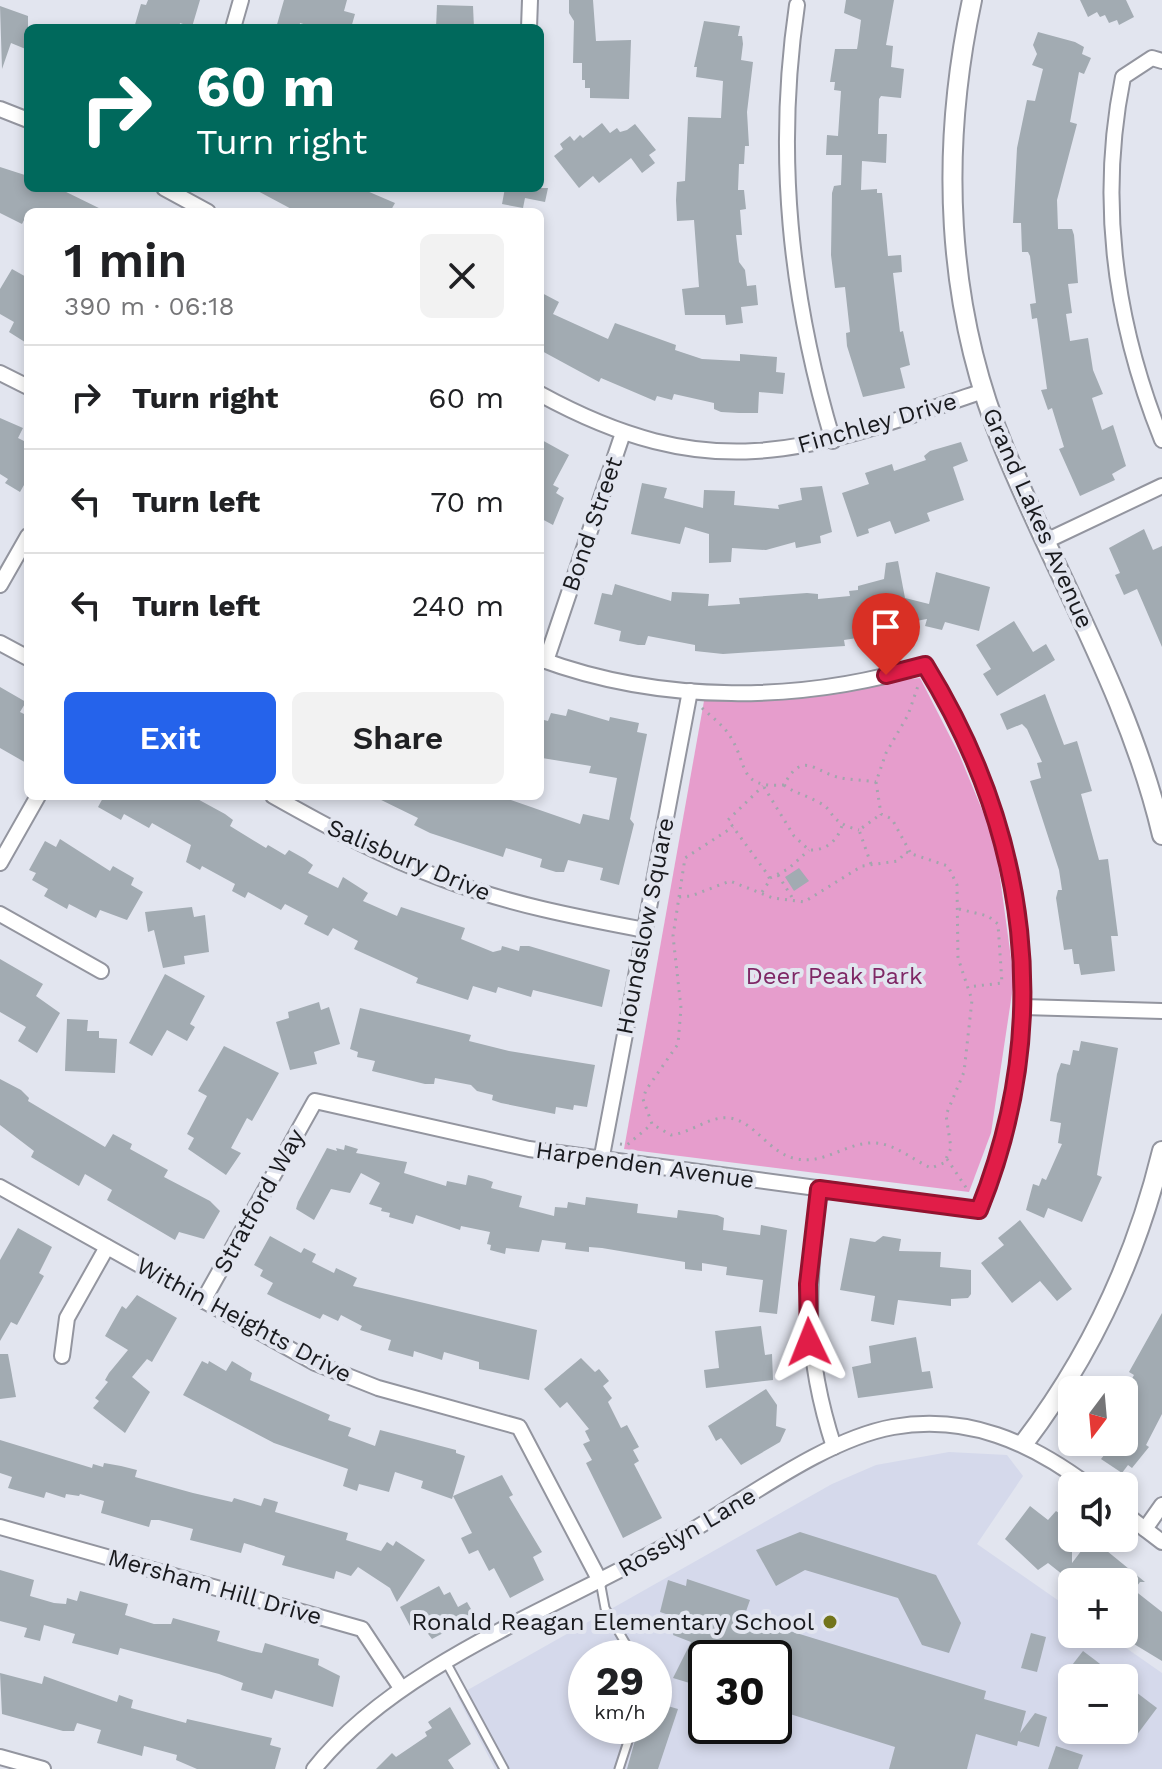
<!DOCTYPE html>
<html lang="en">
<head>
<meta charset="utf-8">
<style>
	:root { --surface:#fff; --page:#f2f2f2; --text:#202124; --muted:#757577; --line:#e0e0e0; --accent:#2563eb }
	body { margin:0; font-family:"Work Sans",sans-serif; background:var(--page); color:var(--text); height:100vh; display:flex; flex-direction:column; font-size:30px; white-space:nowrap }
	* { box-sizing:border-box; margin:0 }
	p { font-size:26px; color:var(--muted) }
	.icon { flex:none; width:44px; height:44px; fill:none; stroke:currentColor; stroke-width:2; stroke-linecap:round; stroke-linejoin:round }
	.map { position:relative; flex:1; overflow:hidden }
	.sheet { position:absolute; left:24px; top:208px; width:520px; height:592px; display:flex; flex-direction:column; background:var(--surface); border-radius:12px; box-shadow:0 4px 12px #0003 }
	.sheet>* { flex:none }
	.guide { position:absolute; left:24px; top:24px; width:520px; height:168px; border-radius:12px; box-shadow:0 4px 12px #0003; background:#00695c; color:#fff; overflow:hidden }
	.needle { width:52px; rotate:196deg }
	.buttons { position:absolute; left:1058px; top:1376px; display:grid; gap:16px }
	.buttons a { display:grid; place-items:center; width:80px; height:80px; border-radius:12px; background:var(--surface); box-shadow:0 4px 12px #0003; font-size:40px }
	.speed { position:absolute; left:568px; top:1640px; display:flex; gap:16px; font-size:40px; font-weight:700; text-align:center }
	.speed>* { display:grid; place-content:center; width:104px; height:104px; border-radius:50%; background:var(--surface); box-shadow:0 4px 12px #0003; line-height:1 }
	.speed small { font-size:20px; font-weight:400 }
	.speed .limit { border:4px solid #111; border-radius:12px; background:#fff; color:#111 }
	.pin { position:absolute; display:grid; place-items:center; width:68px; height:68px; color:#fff; margin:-82px -34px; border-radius:50% 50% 50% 0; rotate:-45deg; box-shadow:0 0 8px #0007 }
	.pin .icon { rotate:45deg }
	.me { position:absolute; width:88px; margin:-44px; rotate:358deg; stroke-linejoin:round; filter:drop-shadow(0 0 6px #0008) }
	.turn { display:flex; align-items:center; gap:28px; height:168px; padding:0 40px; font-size:36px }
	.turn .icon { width:104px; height:104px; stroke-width:2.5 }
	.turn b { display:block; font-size:56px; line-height:68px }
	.round { display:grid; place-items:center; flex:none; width:84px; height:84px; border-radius:12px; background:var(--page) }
	.head { display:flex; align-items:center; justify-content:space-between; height:136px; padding:0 40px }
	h1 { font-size:48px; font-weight:600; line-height:60px }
	.action { display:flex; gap:16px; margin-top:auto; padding:16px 40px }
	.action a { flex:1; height:92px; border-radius:12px; background:var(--accent); color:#fff; font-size:32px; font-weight:600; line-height:92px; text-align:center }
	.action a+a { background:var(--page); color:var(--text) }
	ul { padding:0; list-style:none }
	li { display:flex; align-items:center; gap:24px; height:104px; padding:0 40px; border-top:2px solid var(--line) }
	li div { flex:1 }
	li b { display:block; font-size:30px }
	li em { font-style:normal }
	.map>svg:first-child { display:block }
</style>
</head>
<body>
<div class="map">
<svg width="1162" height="1769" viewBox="0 0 1162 1769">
	<rect width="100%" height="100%" fill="#e2e5ef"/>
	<path fill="#d5d9eb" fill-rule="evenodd" d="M949,1452L1007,1455L1023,1476L977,1544L1072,1610V1634H1106L1162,1673V1769H495L457,1696L832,1484L876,1465ZM586,1658H654V1726H586ZM706,1658H774V1726H706ZM1072,1678H1124V1730H1072Z"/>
	<path fill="#e69dcc" d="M920,678L959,754L995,841L1014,980L991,1133L969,1192L624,1149L704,701Z"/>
	<g fill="#a2abb2">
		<path d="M148,0H200L192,27L180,23L179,28H134L141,4L146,5Z"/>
		<path d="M284,0H347L344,11L355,14L351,28H317L300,23L299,28H276Z"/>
		<path d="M569,0H593L596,41L631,40L629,99L590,98V88H585V80H582V63H573L574,21L569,13Z"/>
		<path d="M846,0H894L886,45L893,46L891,67L904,69L901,98L881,96L879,99L878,134H887L886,163L862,161L861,190L877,189V193H882L888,256L901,255L902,272L893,273L900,332L903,331L910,365L900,368L905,388L863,397L847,346L846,333L850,332L845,287L835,288L831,255L832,193L834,186L841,185L842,155H826L827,135L838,136L841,91L834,90L835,82H830L835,49H857L858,43L861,20L844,13Z"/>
		<path d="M1080,0H1126L1134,17L1119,25L1117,20L1109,23L1105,15L1100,17L1097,12L1088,17Z"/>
		<path d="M437,5L473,6L474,28H436Z"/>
		<path d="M0,6L28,16V50L11,43L2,69Z"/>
		<path d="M704,21L740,26L738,36H742L743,44L741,60L753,62L747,112L749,146H745L744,164H739L738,190H744L746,209L740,210L742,235H736L739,262L745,270L747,286L756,285L758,305L741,307L743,323L726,325L725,315H685L682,289L699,287L694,220L677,221L676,200L677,182L685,181L688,117L721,118L723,81L696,77L697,67H694Z"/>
		<path d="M1038,32L1075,42L1084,47L1082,54L1091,58L1084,74L1079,72L1070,122L1077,124L1057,200L1058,229H1072L1074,235L1078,283L1068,284L1072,313L1066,314L1070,341L1088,338L1093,370L1103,394L1092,398L1102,430L1113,425L1126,466L1112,474L1115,480L1080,496L1059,449L1064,447L1052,408L1048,410L1041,390L1047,389L1037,318L1032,319L1030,304L1036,303L1030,256L1028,252H1022L1021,223H1013L1017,148L1027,100L1035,101L1043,69L1032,65L1037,54L1033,45Z"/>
		<path d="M602,123L610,133L617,128L620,132L627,130L635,124L656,150L649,155L655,163L642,173L631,158L599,183L593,176L579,188L554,156L563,149L560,144L570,136L574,141L580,135L583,138Z"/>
		<path d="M0,167L28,176V188H58L107,212H28L22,224L0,213Z"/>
		<path d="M252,188H360L395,203L390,212H297Z"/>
		<path d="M505,188H548L545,202L525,198L523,208L502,204Z"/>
		<path d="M12,269L28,278V344L9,332L14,322L0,314V289Z"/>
		<path d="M540,292L559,302L553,314L608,339L615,323L676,345L675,350L702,359L740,361V354L777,357L776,372L785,373L783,394L759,392L758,413H739L721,412L714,409V403L674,394L672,400L657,396L655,401L601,378L599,382L540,350Z"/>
		<path d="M0,418L23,428L18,438L28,443V478L20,492L5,483L8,479L0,474Z"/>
		<path d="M540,439L569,455L553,485L559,488L556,493L564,498L553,525L540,518Z"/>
		<path d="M961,442L968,461L953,467L964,500L927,513L930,521L895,534L890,521L868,529L869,533L857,537L842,493L869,484L865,473L892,464L894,471L926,460L924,456L930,451Z"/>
		<path d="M642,483L667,488L664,498L703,508L704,490L735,491L734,505L779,509L778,505L802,500L800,488L822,486L832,532L820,536L821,543L796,548L795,542L766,550L732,548L731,562L709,563V534L685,527L680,544L631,534Z"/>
		<path d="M1144,529L1153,550L1162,546V647L1137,589L1124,595L1115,575L1120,573L1109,548Z"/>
		<path d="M898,561L905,598L929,604L936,572L990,587L979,631L945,622L942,630L925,626L927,619L882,627L883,634L844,640L845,646L723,654L695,651V645L648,636L645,645H638L619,641L621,631L594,624L602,593L612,595L615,584L671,601L672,592L709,594L708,606L740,604L739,598L807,593L818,594V599L850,596L849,591L858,590V586L884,579L886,563Z"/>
		<path d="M1014,621L1033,652L1046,644L1055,660L997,696L983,674L991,669L976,645Z"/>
		<path d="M0,687L26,702L20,712L28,716V764L0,748Z"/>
		<path d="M1045,694L1064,745L1077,741L1092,791L1081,794L1099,860L1108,859L1118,936H1111L1115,971L1081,975L1079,964H1074L1072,949L1064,950L1056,898L1058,890H1062L1059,870L1030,781L1041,778L1037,763L1042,762L1027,729L1022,724L1007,730L1000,714Z"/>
		<path d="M568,709L609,721L610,717L639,723L637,732L647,734L630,819L634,824L619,885L600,880L603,868L568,860L564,872H556L540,867L542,859L506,848L503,857L430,833L414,825L418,818L373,796H499L580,824L583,814L609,820L617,778L589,773L591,766L542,758L540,719L548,721L551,713L566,716Z"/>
		<path d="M104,796H192L225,814L233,820L230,826L266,848L268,845L285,855L289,850L305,859L313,865L308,873L338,888L343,877L368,893L363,901L397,916L401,907L465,928L461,939L493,952L501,950L502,946L519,951L520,946H529L610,970L602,1007L533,990L531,997L498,987L496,993L473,986L468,1000L416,983L418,978L354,949L358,941L333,928L328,936L304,924L308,916L285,904L281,910L248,892L245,898L232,891L235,884L202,866L200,870L186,862L191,845L152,823L149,828L124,814L121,820L98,807Z"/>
		<path d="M60,839L110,871L113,866L134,878L131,885L143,892L127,920L100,910L96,918L69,904L67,909L44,896L48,889L32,880L36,873L29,870L45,841L56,847Z"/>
		<path d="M799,868L809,881L794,891L785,877Z"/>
		<path d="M192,907L194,917L205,915L209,952L184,956L185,964L163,968L154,930L148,932L145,912Z"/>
		<path d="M0,959L43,984L36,996L60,1013L37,1053L18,1041L26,1027L0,1012Z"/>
		<path d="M165,974L205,996L190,1024L195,1027L187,1041L167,1030L152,1056L129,1043Z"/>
		<path d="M319,1002L321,1010L329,1007L340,1044L314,1052L317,1064L290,1070L276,1022L289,1018L288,1012Z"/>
		<path d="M360,1008L471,1035L469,1041L509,1051L595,1065L587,1107L574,1105L573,1110L556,1107L555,1114L501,1103L492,1100L493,1095L477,1091L471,1085L435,1078L434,1084H425L372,1071L375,1061L357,1057L358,1052L350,1049Z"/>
		<path d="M67,1019L88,1020L87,1031H99V1038L117,1039L115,1073L65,1071Z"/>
		<path d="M1081,1041L1118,1048L1097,1175L1102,1177L1082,1222L1048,1208L1044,1218L1026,1210L1033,1184L1039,1186L1042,1178L1046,1180L1062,1144L1058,1143L1061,1123L1050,1121L1057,1074L1061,1063L1070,1065L1073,1050L1079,1051Z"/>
		<path d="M224,1046L279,1073L252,1121L247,1118L231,1148L241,1153L226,1175L188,1149L194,1138L187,1134L207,1096L198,1091Z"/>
		<path d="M0,1079L21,1090L29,1098L28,1101L105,1147L113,1134L132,1144L130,1149L168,1170L164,1177L210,1201L220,1211L204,1239L179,1232L175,1240L107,1200L112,1190L85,1174L79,1186L31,1157L34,1151L0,1125Z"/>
		<path d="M345,1145L358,1149L356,1153L407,1162L404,1173L446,1186L447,1181L466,1185L468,1175L485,1179L493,1182L491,1188L522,1196L519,1207L554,1216L555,1207L567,1208L568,1202L585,1205L586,1197L638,1204L637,1213L677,1218L678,1210L717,1215L724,1218L723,1230L760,1235L761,1225L787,1230L777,1314L759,1312L763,1280L726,1275L727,1267L702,1263V1271L685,1269V1262L602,1248L589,1247V1252L565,1249L566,1243L542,1240L539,1252L506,1248L505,1254L490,1250L491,1245L487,1244L490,1232L461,1226L460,1230L416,1215L413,1224L389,1217L390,1213L381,1211L382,1208L369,1204L380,1183L361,1173L350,1193L331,1189L314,1220L296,1209L298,1202L327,1148L337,1151L336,1148L344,1150Z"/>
		<path d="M1020,1220L1072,1289L1057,1301L1040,1281L1012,1303L981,1263L1004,1245L998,1238Z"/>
		<path d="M18,1228L52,1247L39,1273L44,1276L17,1325L11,1322L0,1341V1260Z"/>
		<path d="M270,1236L301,1253L304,1248L316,1254L312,1262L334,1273L336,1268L357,1278L353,1286L537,1330L529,1380L479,1369V1362L444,1352L442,1360L414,1351L413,1357L388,1350L391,1340L360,1330L362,1326L341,1315L338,1321L323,1314L320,1319L283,1302L267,1294L273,1283L260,1276L263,1270L254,1265Z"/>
		<path d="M883,1236L901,1239L899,1251L941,1252L940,1267L971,1270V1294L968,1298L951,1299V1306L898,1300L894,1325L871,1321L875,1296L840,1290L850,1238L875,1242Z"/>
		<path d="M137,1295L177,1318L152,1362L147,1359L132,1377L150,1392L125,1433L93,1408L99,1401L95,1398L108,1382L105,1380L109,1373L128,1350L105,1336L122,1306L126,1309Z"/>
		<path d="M1162,1313V1414L1146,1445L1149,1447L1132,1468L1128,1465L1122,1473L1101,1459L1105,1454L1090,1442H1124V1393L1134,1375L1129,1372Z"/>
		<path d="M761,1326L765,1355L772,1354L773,1380L706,1388L704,1370L719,1368L715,1331Z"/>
		<path d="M916,1337L922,1372L930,1371L933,1388L858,1398L852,1367L871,1363L869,1346Z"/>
		<path d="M0,1354H8L16,1397L0,1399Z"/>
		<path d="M581,1358L595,1372L599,1369L609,1381L603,1386L612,1398L608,1402L621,1428L627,1425L639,1447L633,1450L639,1461L634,1464L662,1518L623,1538L586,1463L592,1460L583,1444L590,1441L585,1431L589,1429L567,1402L560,1408L544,1389Z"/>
		<path d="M202,1361L208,1364L209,1361L226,1371L232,1361L252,1373L250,1380L330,1415L328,1420L351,1428L348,1436L375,1446L380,1430L456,1450V1453L465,1456L452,1499L421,1488L423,1481L395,1472L389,1492L359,1484L357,1491L343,1486L348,1469L274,1443L183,1395Z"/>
		<path d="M766,1389L777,1405L776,1426L786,1429L780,1442L741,1465L721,1438L716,1441L708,1426Z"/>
		<path d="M0,1440L92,1468L93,1464L103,1467L104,1463L121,1466L137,1470L135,1477L193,1493L232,1502L234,1498L261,1506L264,1498L278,1502L275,1512L348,1533L346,1540L381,1551L387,1542L393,1546L396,1541L425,1560L397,1602L390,1588L358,1567L351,1576L336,1571L334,1579L282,1565L285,1556L244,1543L241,1553L190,1540L193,1529L159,1520H151L149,1527L101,1513L104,1501L80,1494L79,1496L66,1494L65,1498L46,1492L44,1498L8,1488L12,1477L0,1473Z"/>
		<path d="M502,1475L513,1495L509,1497L542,1552L533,1557L544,1580L510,1598L494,1568L489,1571L478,1550L469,1554L461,1538L472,1533L453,1496Z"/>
		<path d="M1030,1506L1048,1520L1056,1511L1072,1522V1563L1088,1542L1093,1546L1096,1542L1145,1582H1140L1134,1590L1162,1612V1661L1124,1638V1582H1072L1048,1563L1038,1570L1005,1539Z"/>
		<path d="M800,1532L936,1575L961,1623L949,1653L922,1645L898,1598L805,1570L776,1586L756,1550Z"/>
		<path d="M0,1570L34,1580L30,1596L54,1603L66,1604L67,1598L77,1601L80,1591L128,1604L125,1615L154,1624H171L173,1618L220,1631L217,1641L252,1651L262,1653L265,1643L319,1659L318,1665L340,1676L333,1707L275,1690L272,1699L241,1690L243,1683L219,1674L120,1648L118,1655L88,1647L72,1643L75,1634L44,1625L40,1641L24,1637L27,1628L0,1621Z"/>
		<path d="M687,1579L750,1600L744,1617L986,1691L984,1699L1026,1711L1020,1733L1035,1713L1047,1717L1039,1747L1018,1741L1017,1746L976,1734L967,1769H889L895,1747L774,1709V1658H706V1688L673,1678L691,1642L673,1635L678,1618L660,1612L668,1580L686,1586Z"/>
		<path d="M439,1586L444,1595L450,1592L458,1607L467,1602L475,1616L432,1639L419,1622L410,1626L400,1607Z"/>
		<path d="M1031,1633L1046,1637L1037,1672L1021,1668Z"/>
		<path d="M1083,1651L1095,1660L1118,1678H1062Z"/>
		<path d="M0,1673L42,1684L44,1676L117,1702L119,1695L133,1700L131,1708L186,1723L187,1719L272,1738L270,1745L281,1748L275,1769H197L176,1760L177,1755L144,1746L142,1756L97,1743L101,1730L77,1723L74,1731H63L2,1714Z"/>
		<path d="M1124,1683L1157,1708L1136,1736L1124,1727Z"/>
		<path d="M654,1702L678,1709L658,1769H627L639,1726H654Z"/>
		<path d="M450,1707L471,1744L448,1760L454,1769H376L392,1753L396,1757L427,1736L425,1732L432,1728L428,1722Z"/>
		<path d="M1056,1746L1083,1755L1078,1769H1048Z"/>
	</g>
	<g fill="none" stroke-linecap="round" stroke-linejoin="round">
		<g stroke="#93959f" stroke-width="11">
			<g id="service">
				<path d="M600,1581L605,1608L634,1658"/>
				<path d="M446,1662L504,1769"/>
				<path d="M619,1769L633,1726"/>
			</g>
		</g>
		<g stroke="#93959f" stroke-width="18">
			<g id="minor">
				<path d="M797,5C775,154 790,297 833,441"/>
				<path d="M233,28L241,0"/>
				<path d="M529,28L530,0"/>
				<path d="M1162,61L1152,58L1123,77C1098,201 1115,323 1162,440"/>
				<path d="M0,109L28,120"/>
				<path d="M164,188L208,212"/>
				<path d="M0,373L28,387"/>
				<path d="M540,394C714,489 809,451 983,391"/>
				<path d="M1046,541L1162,486"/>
				<path d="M0,585L28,536"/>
				<path d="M0,643L28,658"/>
				<path d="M546,661L623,433"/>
				<path d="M273,796C328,827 383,857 443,879C508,904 576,917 645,930"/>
				<path d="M0,863L38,796"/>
				<path d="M0,914L101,971"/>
				<path d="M1023,1007L1162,1011"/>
				<path d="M601,1161L690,691"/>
				<path d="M0,1187L315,1363L378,1388L519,1427L600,1581"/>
				<path d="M819,1189C808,1289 802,1349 834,1447"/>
				<path d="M203,1301L315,1101L529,1149L979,1210C1054,1023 1028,835 925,665C802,703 661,704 540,659"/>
				<path d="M62,1356L67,1318L107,1247"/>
				<path d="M1124,1513L1162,1542"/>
				<path d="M0,1527L362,1629L401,1688"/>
				<path d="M1145,1529L1162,1505"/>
				<path d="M0,1757L43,1769"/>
				<path d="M314,1769C397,1664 559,1607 674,1541C739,1505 821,1440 893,1427C968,1414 1030,1442 1089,1486"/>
			</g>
		</g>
		<g stroke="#93959f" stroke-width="22">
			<g id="tertiary">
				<path d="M972,0C940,149 945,305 1004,448C1057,578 1130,698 1162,835"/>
				<path d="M1024,1443C1091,1355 1136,1258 1162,1151"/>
			</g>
		</g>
		<g stroke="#a3a5ad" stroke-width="3" stroke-dasharray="2 6" stroke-linecap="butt">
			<path d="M702,708C712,717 723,725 730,736C749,766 737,788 784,785C802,751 813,770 837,777C848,780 864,780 876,782"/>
			<path d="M784,785C796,794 806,795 818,802C836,810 827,822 859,830"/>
			<path d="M764,787L794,836L809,850C825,851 838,841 842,825"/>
			<path d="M910,852L892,819L881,814L876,782L886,753L908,715L919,683"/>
			<path d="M871,864L859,830L881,814"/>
			<path d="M778,875L795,902"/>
			<path d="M770,878L788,869L809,850"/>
			<path d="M762,892L770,880L768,875L728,820L763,786"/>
			<path d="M679,897L685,858L733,827"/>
			<path d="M959,909L988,916L998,924L1002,983L968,987"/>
			<path d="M620,1144L627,1145L652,1124L643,1099L646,1090L678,1044L681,1008L673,936L679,897L691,896L730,881L773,898L804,902L862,866L898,861L906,852L948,866L957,885L958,958L972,1000L964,1072L946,1115L951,1148L944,1163L931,1168C911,1159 892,1141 869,1143C843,1145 824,1164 797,1159C769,1154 756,1122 730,1118C711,1115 691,1133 671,1135L652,1124"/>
			<path d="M947,1159L969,1192"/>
		</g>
		<use href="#service" stroke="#fff" stroke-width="7"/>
		<use href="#minor" stroke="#fff" stroke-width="14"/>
		<use href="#tertiary" stroke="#fff" stroke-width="18"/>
	</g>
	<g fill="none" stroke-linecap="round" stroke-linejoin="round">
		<g stroke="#92132f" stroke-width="20">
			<path id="route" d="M809,1342L808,1284L819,1189L979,1210C1054,1024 1029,834 925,665L886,675"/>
		</g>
		<use href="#route" stroke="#e11d48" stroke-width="14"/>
	</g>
	<circle fill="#72741a" stroke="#e2e5ef" stroke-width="3" cx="830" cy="1622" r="8"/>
	<g text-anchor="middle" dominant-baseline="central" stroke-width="8" stroke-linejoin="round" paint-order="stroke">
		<g font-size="24" fill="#191a1e" stroke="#e2e5ef">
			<text transform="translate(877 423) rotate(-16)">Finchley Drive</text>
			<text transform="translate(1038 518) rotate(66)">Grand Lakes Avenue</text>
			<text transform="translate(592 524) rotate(-71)">Bond Street</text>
			<text transform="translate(409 860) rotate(23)">Salisbury Drive</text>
			<text transform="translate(645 926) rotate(-79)">Houndslow Square</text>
			<text transform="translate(645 1165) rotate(8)">Harpenden Avenue</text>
			<text transform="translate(259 1201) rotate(-61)">Stratford Way</text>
			<text transform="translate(244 1320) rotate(28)">Within Heights Drive</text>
			<text transform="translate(687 1532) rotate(-30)">Rosslyn Lane</text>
			<text transform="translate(215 1587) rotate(16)">Mersham Hill Drive</text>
		</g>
		<g font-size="24" fill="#7f2866" stroke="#e2e5ef">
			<text x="834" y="976">Deer Peak Park</text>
		</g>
		<g font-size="24" fill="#191a1e" stroke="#e2e5ef" text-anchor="end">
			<text x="814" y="1622">Ronald Reagan Elementary School</text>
		</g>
	</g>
</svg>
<div class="buttons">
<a><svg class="needle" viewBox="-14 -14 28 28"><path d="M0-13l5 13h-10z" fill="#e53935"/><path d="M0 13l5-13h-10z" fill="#757577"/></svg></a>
<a><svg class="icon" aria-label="sound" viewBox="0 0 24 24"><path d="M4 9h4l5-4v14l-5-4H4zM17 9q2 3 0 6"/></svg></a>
<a>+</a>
<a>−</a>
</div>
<div class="speed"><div>29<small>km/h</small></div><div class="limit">30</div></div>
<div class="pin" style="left:886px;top:675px;background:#d93025"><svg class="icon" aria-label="arrive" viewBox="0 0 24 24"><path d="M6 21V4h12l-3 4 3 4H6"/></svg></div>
<svg class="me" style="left:809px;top:1342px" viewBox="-20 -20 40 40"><path d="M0-17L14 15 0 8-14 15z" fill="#e11d48" stroke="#fff" stroke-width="4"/></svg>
<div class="guide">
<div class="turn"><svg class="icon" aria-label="right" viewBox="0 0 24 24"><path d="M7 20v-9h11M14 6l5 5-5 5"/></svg><div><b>60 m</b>Turn right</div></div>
</div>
<section class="sheet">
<div class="head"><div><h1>1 min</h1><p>390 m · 06:18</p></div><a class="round"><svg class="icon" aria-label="close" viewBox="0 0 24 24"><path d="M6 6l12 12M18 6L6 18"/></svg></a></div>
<ul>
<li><svg class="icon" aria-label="right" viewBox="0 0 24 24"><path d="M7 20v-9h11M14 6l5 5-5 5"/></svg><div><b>Turn right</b></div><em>60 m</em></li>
<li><svg class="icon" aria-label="left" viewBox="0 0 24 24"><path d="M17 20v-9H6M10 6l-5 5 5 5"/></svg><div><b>Turn left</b></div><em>70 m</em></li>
<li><svg class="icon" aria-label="left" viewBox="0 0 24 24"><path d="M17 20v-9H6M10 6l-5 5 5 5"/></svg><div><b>Turn left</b></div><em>240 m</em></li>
</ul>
<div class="action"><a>Exit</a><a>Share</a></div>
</section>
</div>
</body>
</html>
